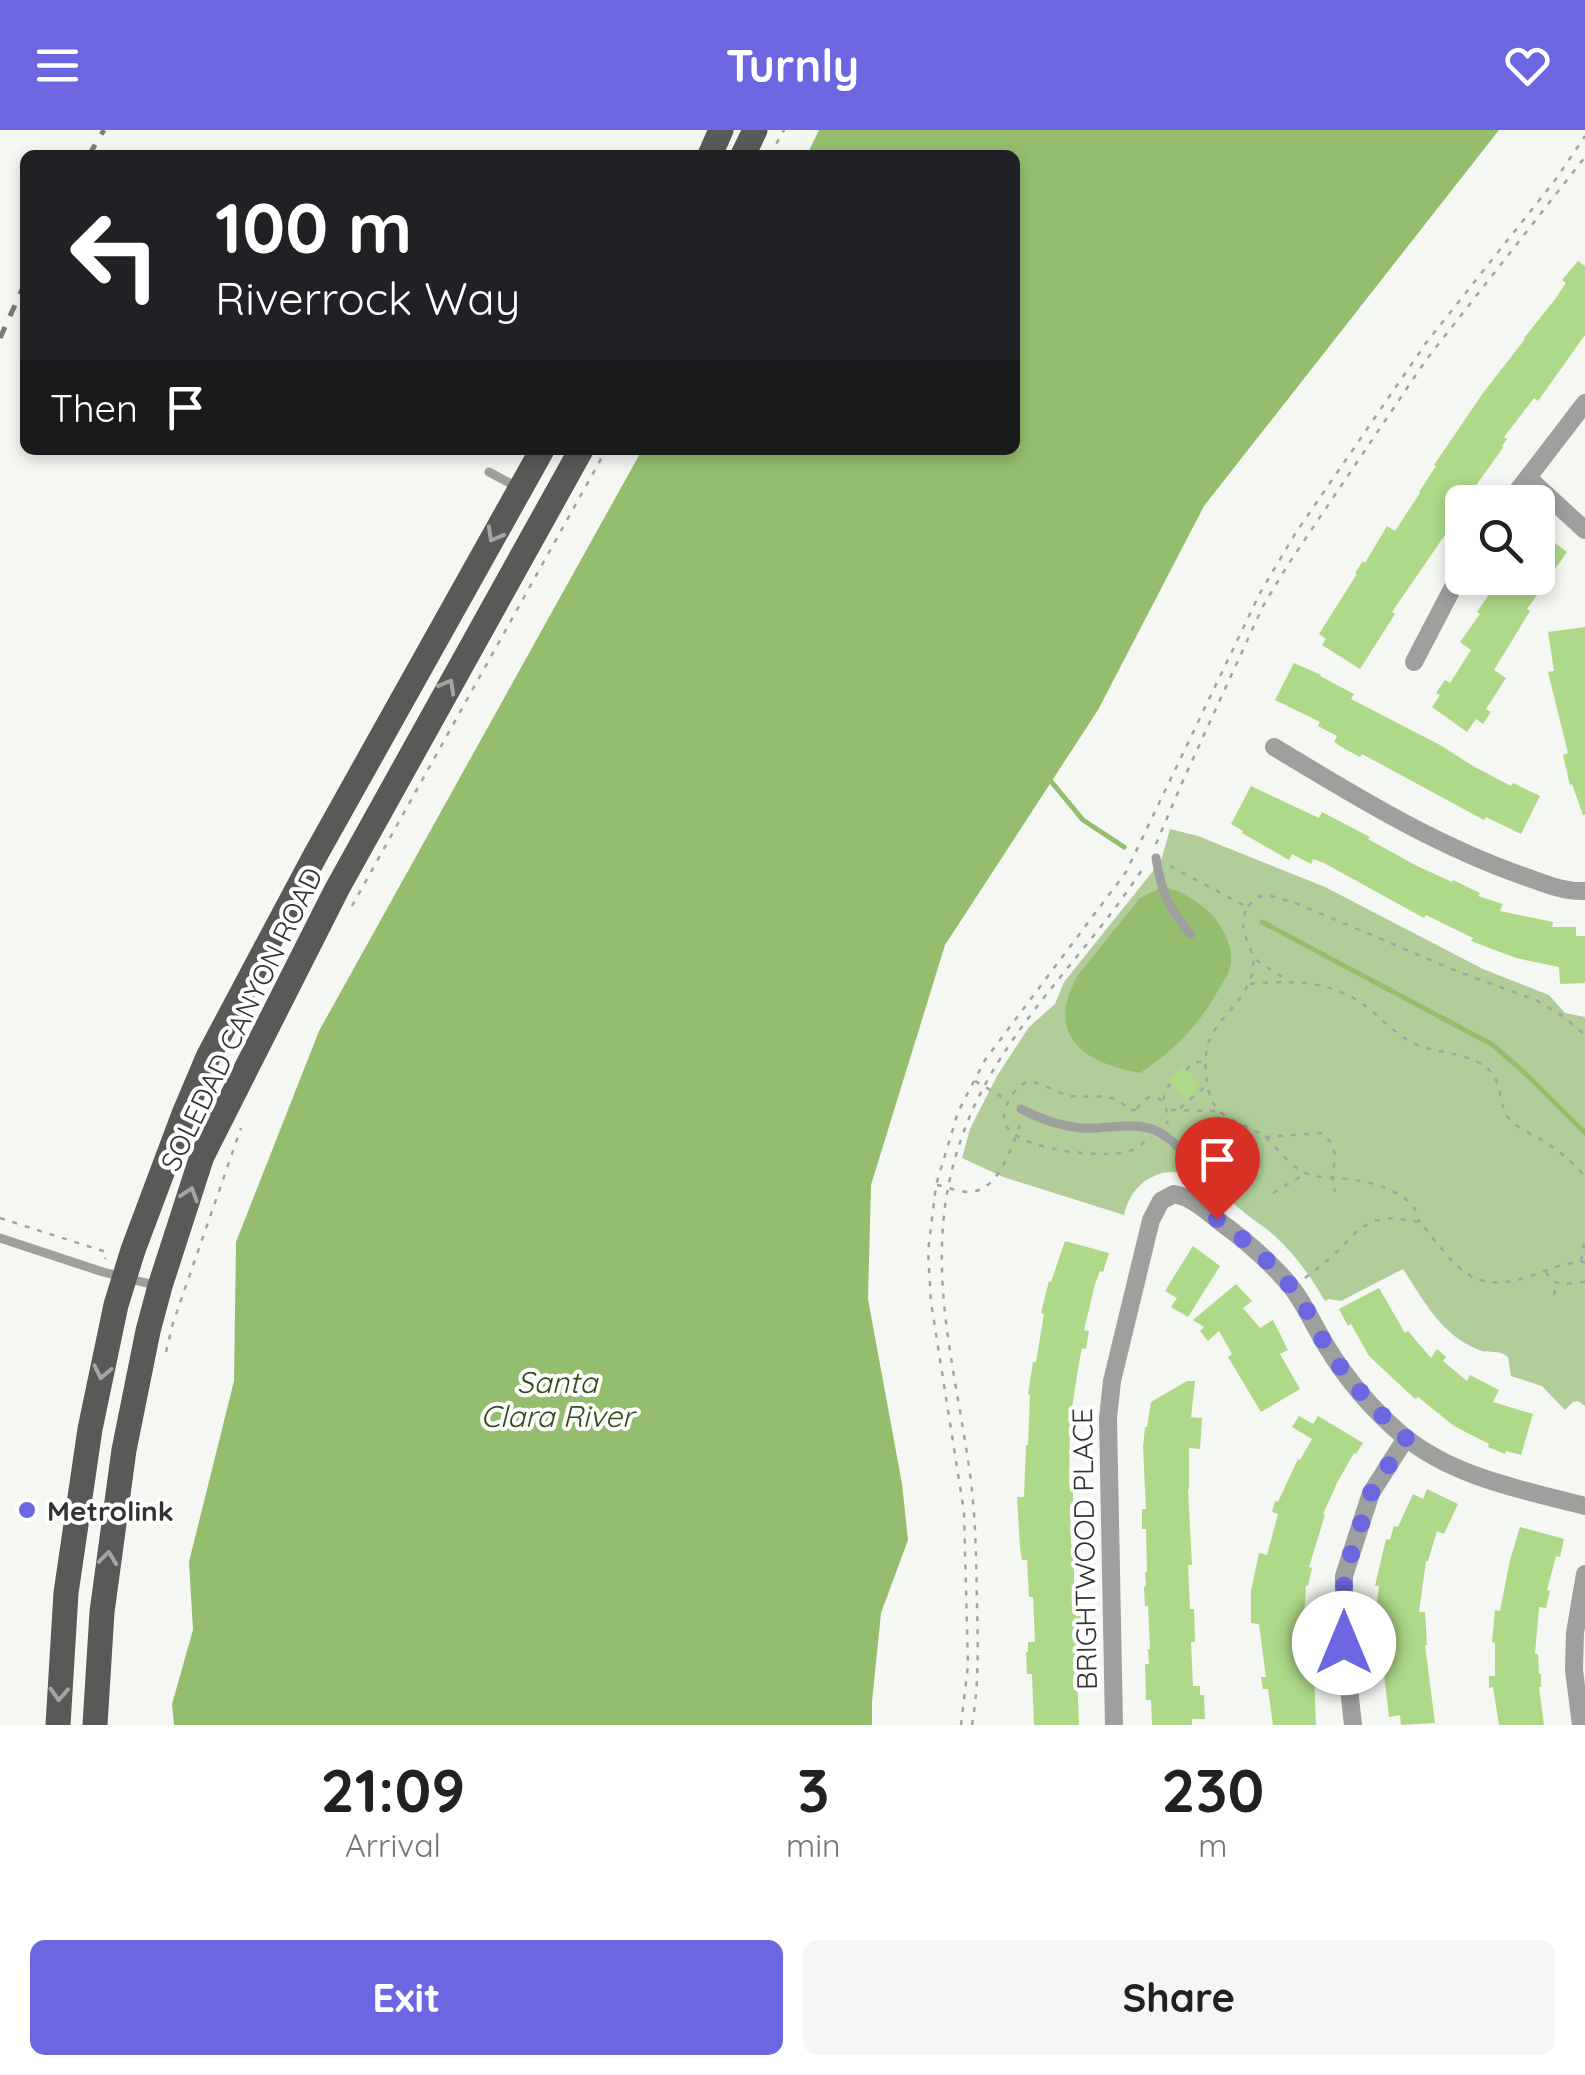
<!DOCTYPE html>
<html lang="en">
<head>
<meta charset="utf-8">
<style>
	:root { --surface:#fff; --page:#f6f6f6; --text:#202124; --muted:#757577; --accent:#6c66e0 }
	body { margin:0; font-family:Quicksand,sans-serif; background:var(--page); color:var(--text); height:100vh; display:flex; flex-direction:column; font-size:38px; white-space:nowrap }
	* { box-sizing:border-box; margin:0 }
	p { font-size:32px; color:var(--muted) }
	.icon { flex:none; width:55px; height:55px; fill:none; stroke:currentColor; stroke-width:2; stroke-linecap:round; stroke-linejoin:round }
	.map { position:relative; height:1595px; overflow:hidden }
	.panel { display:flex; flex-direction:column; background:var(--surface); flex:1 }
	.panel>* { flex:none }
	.hud { position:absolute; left:20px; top:20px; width:1000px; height:305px; border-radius:15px; box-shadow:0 5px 15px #0003; background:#202124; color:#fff; overflow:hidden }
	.buttons { position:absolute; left:1445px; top:355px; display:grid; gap:20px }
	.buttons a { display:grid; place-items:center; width:110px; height:110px; border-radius:15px; background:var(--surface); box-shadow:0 5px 15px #0003; font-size:50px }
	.pin { position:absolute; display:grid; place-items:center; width:85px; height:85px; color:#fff; margin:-102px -42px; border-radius:50% 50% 50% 0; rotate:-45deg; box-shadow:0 0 10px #0007 }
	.pin .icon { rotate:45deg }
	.me { position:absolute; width:110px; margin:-55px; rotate:0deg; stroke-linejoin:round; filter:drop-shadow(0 0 8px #0008) }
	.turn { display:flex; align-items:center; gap:35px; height:210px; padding:0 30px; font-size:45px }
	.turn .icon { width:130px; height:130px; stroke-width:2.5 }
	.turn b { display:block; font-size:70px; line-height:85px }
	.then { display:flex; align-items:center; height:95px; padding:0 30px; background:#0003; gap:20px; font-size:38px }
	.eta { display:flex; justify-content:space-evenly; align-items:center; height:170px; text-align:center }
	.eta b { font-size:60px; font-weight:700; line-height:70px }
	.button { display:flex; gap:20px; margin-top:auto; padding:20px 30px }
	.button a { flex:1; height:115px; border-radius:15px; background:var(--accent); color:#fff; font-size:40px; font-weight:700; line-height:115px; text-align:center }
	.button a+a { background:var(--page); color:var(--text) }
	header { display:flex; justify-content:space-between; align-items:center; height:130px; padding:0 30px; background:var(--accent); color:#fff; font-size:45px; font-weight:700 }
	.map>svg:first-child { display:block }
</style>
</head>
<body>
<header><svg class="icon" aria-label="menu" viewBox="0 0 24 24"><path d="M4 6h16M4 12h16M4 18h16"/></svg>Turnly<svg class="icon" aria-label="heart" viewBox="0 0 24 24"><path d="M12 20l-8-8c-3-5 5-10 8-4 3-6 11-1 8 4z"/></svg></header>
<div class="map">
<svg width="1585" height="1595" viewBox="0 0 1585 1595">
	<rect width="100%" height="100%" fill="#f4f7f2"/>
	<path fill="#b1ce9a" d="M1170,699L1198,706L1325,757L1483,839L1549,865L1565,883L1585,887V1276L1578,1271L1573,1272L1565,1280L1542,1256L1511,1246L1508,1227C1498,1219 1489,1224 1479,1220C1441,1205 1424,1171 1403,1139L1341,1171L1329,1169L1325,1171C1313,1151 1300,1131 1283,1114C1272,1102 1258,1093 1246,1084C1230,1071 1214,1056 1195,1047C1162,1032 1131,1052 1124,1085L1003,1047L962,1028L970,999L997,946L1029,897L1055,874L1064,852L1161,731Z"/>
	<g fill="#94be6e">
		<path d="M819,0H1499L1204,376L1098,580L945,815L871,1055L868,1169L902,1354L908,1410L881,1483L872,1572V1595H174L172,1574L193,1500L189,1432L234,1251L236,1112L319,901L642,320H1015V25H807Z"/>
		<path d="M1162,757C1180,760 1195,769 1209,782C1223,796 1235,818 1230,838C1228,845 1222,853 1219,859C1199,895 1174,921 1140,943C1083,933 1044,905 1078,845L1140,768Z"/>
	</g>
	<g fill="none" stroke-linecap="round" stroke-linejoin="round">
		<g stroke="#94be6e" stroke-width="5">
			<path d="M1049,649L1083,690L1124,717"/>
			<path d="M1262,792L1493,915L1526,944L1585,1003"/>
		</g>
	</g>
	<g fill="#add988">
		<path d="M1578,131L1585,136V205L1538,271L1534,268L1504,307L1507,309L1502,316L1503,318L1469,365L1472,367L1468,372H1462V380L1392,482L1395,484L1360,539L1322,515L1326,509L1319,504L1357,444L1355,443L1363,431L1365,433L1387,396L1395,401L1420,363L1419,362L1436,336L1434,335L1483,263L1525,209L1524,208L1553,172L1566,153L1562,150Z"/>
		<path d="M1538,400L1567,422L1527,479L1530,481L1494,540L1506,548L1486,579L1491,582L1483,594L1476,589L1467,602L1432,577L1440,565L1436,563L1445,550L1450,553L1471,520L1460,512L1480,484L1477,482L1500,448H1538Z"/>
		<path d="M1585,497V685H1583L1572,654L1570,655L1563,625L1568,623L1548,542L1554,541L1548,502Z"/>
		<path d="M1294,533L1321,545L1320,546L1354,564L1351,569L1440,615L1473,636L1511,656L1513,653L1540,666L1521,704L1486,687L1484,690L1362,624L1360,627L1345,619L1334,612L1337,606L1318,596L1320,592L1275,570Z"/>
		<path d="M1251,656L1319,688L1322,682L1370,707L1368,709L1417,736L1452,752L1453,750L1480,763L1478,766L1503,774L1500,781L1553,792L1552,797H1576V806H1585V853L1560,854L1559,837L1516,828L1471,811L1473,808L1426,785L1424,788L1324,733L1313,729L1311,734L1292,724L1289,730L1242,703L1243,701L1231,694Z"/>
		<path d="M1183,936L1200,956L1186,970L1167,950Z"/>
		<path d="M1065,1111L1109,1123L1103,1142L1100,1141L1095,1154L1084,1200L1089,1201L1086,1219L1082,1218L1079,1233L1072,1277L1073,1296H1070L1069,1355H1073V1374L1070,1375L1071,1415H1074V1471H1076V1486H1081L1082,1510V1522H1078L1079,1542H1077L1079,1595H1034L1032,1544H1027L1026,1522H1028V1512H1035L1033,1467H1029L1027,1430H1022L1020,1417L1017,1367H1024L1026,1315H1028L1030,1265L1028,1264L1033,1232H1036L1044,1184L1041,1183L1049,1151L1051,1152Z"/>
		<path d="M1193,1116L1220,1136L1188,1187L1171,1177L1177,1168L1165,1161Z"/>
		<path d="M1236,1154L1252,1171L1243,1178L1260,1198L1273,1190L1288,1220L1280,1224L1300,1259L1261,1282L1228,1227L1232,1224L1219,1201L1208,1211L1200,1201L1204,1197L1193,1190Z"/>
		<path d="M1379,1158L1405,1203L1408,1201L1431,1228L1437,1219L1446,1227L1443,1231L1467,1251L1470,1245L1499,1260L1493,1272L1533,1284L1521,1325L1506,1321L1505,1324L1488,1317L1489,1314L1454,1296L1418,1267L1415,1269L1369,1226L1351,1194L1348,1196L1339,1179Z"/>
		<path d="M1187,1251H1195L1191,1287L1202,1288L1200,1319L1189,1318V1359H1188L1192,1435H1188L1190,1479H1194L1195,1512H1191L1193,1556H1200V1565H1204L1205,1589H1192V1595H1152L1151,1570H1146L1145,1534H1149L1148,1519H1150L1148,1476H1145L1144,1457L1146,1456L1145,1442H1147L1146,1399H1142V1379H1146L1143,1317L1145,1297H1147L1151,1272Z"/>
		<path d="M1299,1286L1313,1294L1318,1286L1363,1313L1356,1324L1354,1323L1338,1351L1323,1384L1325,1385L1309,1437L1312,1438L1308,1456L1306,1455L1304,1486H1301L1305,1519L1309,1518L1314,1545L1316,1595H1273L1268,1559H1263L1261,1547H1266L1259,1494L1251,1493V1461L1259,1423L1267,1425L1278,1384L1272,1382L1275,1371L1278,1372L1298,1329L1300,1330L1312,1309L1292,1297Z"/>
		<path d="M1427,1359L1458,1374L1444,1404L1437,1401L1428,1431H1426L1419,1482H1425L1427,1515H1425L1435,1593L1401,1595L1400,1585L1389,1587L1384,1544L1381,1545L1379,1525H1382L1377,1471L1379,1456H1375L1386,1409L1390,1410L1394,1396L1398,1397L1413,1364L1423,1369Z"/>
		<path d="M1520,1397L1564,1409L1560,1427L1556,1426L1547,1460L1550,1461L1546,1478L1539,1477L1535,1524H1538L1539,1544H1541V1557H1539L1544,1595H1499L1493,1557L1489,1558V1546H1495V1513L1492,1512L1495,1480L1500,1481L1510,1430Z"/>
	</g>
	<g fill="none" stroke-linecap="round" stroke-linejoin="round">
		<g stroke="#a2a4a1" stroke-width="2.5" stroke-dasharray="5 8" stroke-linecap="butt">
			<path d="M770,25L784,0"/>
			<path d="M1156,714L1181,655L1263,476L1289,433L1426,230L1585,27"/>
			<path d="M1170,736L1247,777C1233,809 1263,817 1250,850C1241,875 1216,889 1208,914C1203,932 1205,967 1219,981C1227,989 1254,998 1266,1008C1279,1019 1290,1037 1306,1043C1316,1048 1326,1047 1337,1048C1362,1050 1398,1056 1414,1078C1417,1082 1418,1088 1420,1092"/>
			<path d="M352,776L606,320"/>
			<path d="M1248,776L1260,766L1268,765L1298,774L1459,842L1536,870L1564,887L1585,905"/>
			<path d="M1256,830L1287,850"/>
			<path d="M1250,854C1292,850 1331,850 1367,877C1383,890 1396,905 1415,914C1438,924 1467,922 1487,938C1504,953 1497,970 1507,986C1515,997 1528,1002 1538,1008C1556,1018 1572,1031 1585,1047"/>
			<path d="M1186,940L1192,934L1206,930"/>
			<path d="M975,951L1007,970"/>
			<path d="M1163,970L1170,953"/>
			<path d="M1180,978L1207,955"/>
			<path d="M1137,979C1151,955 1170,969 1167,994"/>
			<path d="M1136,980H1128C1115,960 1093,969 1071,966C1059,964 1037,950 1027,952C1020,954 1014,962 1010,968C1005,978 1001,988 1007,997C1022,1020 1101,1028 1127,1022C1135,1020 1141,1015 1146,1010"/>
			<path d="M1171,980L1218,981"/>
			<path d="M1265,1007L1322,1003C1346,1023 1327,1039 1335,1062"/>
			<path d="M1206,1043L1212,1061"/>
			<path d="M937,1055C947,1057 959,1062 969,1062C999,1061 1011,1018 1020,995"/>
			<path d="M1273,1063L1305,1044"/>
			<path d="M0,1088L106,1122L105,1129"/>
			<path d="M1581,1131L1585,1108"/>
			<path d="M1546,1142C1555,1160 1569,1152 1585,1152"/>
			<path d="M1305,1148L1334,1125L1359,1099L1374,1091L1392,1088L1420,1092C1455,1134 1469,1167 1531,1146C1548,1140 1567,1131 1585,1132"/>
			<path d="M1554,1165L1556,1156"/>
			<path d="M166,1222L173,1193L241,998"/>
			<path d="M961,1595L968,1535L964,1382L931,1172L928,1122L936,1055L958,982L985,930L1126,742L1260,463L1295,404L1426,213L1556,49L1585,6"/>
			<path d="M972,1595C979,1555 978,1514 977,1474C976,1428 976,1383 969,1337C952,1219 920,1119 964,1001C1001,900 1086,827 1143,738"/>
		</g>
		<g stroke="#9ea09e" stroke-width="9">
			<path d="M489,342L517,357"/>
			<path d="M1156,728C1161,760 1169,781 1191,804"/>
			<path d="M1021,979C1040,989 1059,996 1081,998C1101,1000 1123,993 1144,997C1164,1000 1190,1023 1193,1044C1194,1051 1190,1061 1189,1067"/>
			<path d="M0,1108L103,1142L158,1156"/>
		</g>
		<g stroke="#9ea09e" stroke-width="18">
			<path d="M1528,348L1585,400"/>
			<path d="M1509,372L1585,273"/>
			<path d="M1414,532L1462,440"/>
			<path d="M1274,617C1355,666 1436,716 1526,747C1546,754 1564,762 1585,761"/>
			<path d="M1114,1595L1108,1288L1112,1251L1151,1090L1161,1071L1174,1064C1193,1068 1204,1079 1219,1091C1245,1110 1272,1133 1292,1158C1306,1176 1315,1198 1327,1217C1347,1250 1372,1279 1401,1304C1452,1347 1523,1360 1585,1376"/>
			<path d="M1353,1595L1344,1513V1446L1371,1363L1406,1308"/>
			<path d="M1581,1595L1574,1540L1575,1503L1585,1444"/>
		</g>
		<g stroke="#585a57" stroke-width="25">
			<path d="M710,25L721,0"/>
			<path d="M743,25L755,0"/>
			<path d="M58,1595L66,1463L90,1299L116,1175L133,1120L184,984L209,925L316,724L542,320"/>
			<path d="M95,1595L102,1482L124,1320L148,1201L160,1156L202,1026L337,759L581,320"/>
		</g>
		<g stroke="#7a7b79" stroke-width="5" stroke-dasharray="12 12" stroke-linecap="butt">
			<path d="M89,25L104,0"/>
			<path d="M0,208L25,153"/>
		</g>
	</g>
	<defs><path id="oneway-chevron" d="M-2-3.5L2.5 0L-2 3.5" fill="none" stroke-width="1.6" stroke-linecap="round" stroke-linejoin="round" transform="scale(2.5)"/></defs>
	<g stroke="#a3a4a3">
		<use href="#oneway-chevron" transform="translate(494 405) rotate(119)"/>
		<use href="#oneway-chevron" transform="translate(448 556) rotate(-61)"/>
		<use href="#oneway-chevron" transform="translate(190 1064) rotate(-72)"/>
		<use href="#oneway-chevron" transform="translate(102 1242) rotate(102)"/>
		<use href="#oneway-chevron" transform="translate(108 1428) rotate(-83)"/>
		<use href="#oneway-chevron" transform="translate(59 1564) rotate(93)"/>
	</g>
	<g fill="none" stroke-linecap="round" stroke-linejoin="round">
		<path stroke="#6c66e0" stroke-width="18" stroke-dasharray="0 32.4" d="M1217,1089C1244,1109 1271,1132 1292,1158C1307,1177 1316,1200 1328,1219C1350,1253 1376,1281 1406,1308L1371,1363L1344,1446V1513"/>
	</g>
	<circle fill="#6c66e0" stroke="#fff" stroke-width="4" cx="27" cy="1380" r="10"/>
	<g text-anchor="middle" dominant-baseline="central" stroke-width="8" stroke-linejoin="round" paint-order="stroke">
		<g font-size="28" fill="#323332" stroke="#fff">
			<text transform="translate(241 889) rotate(-64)">SOLEDAD CANYON ROAD</text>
			<text transform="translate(1084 1419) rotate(-91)">BRIGHTWOOD PLACE</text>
		</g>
		<g font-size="28" font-weight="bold" fill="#323332" stroke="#fff" text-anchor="start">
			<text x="47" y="1380">Metrolink</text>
		</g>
		<g font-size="30" font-style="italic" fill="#324c15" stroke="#fff">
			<text x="557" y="1252">Santa<tspan x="557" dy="34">Clara River</tspan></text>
		</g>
	</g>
</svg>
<div class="buttons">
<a><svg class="icon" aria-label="search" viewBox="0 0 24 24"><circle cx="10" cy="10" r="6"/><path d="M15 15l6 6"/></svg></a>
</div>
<div class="pin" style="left:1217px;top:1089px;background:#d93025"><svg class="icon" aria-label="arrive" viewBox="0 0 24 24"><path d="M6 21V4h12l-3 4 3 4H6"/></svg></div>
<svg class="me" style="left:1344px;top:1513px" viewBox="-20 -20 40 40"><circle r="19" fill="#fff"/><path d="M0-13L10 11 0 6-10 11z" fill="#6c66e0"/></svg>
<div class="hud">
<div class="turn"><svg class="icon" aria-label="left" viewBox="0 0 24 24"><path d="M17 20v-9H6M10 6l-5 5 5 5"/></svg><div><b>100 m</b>Riverrock Way</div></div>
<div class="then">Then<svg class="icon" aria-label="arrive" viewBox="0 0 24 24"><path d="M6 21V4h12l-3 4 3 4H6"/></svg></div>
</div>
</div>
<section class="panel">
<div class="eta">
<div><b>21:09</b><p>Arrival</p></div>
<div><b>3</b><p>min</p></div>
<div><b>230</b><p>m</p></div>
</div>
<div class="button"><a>Exit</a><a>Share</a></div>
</section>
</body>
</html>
